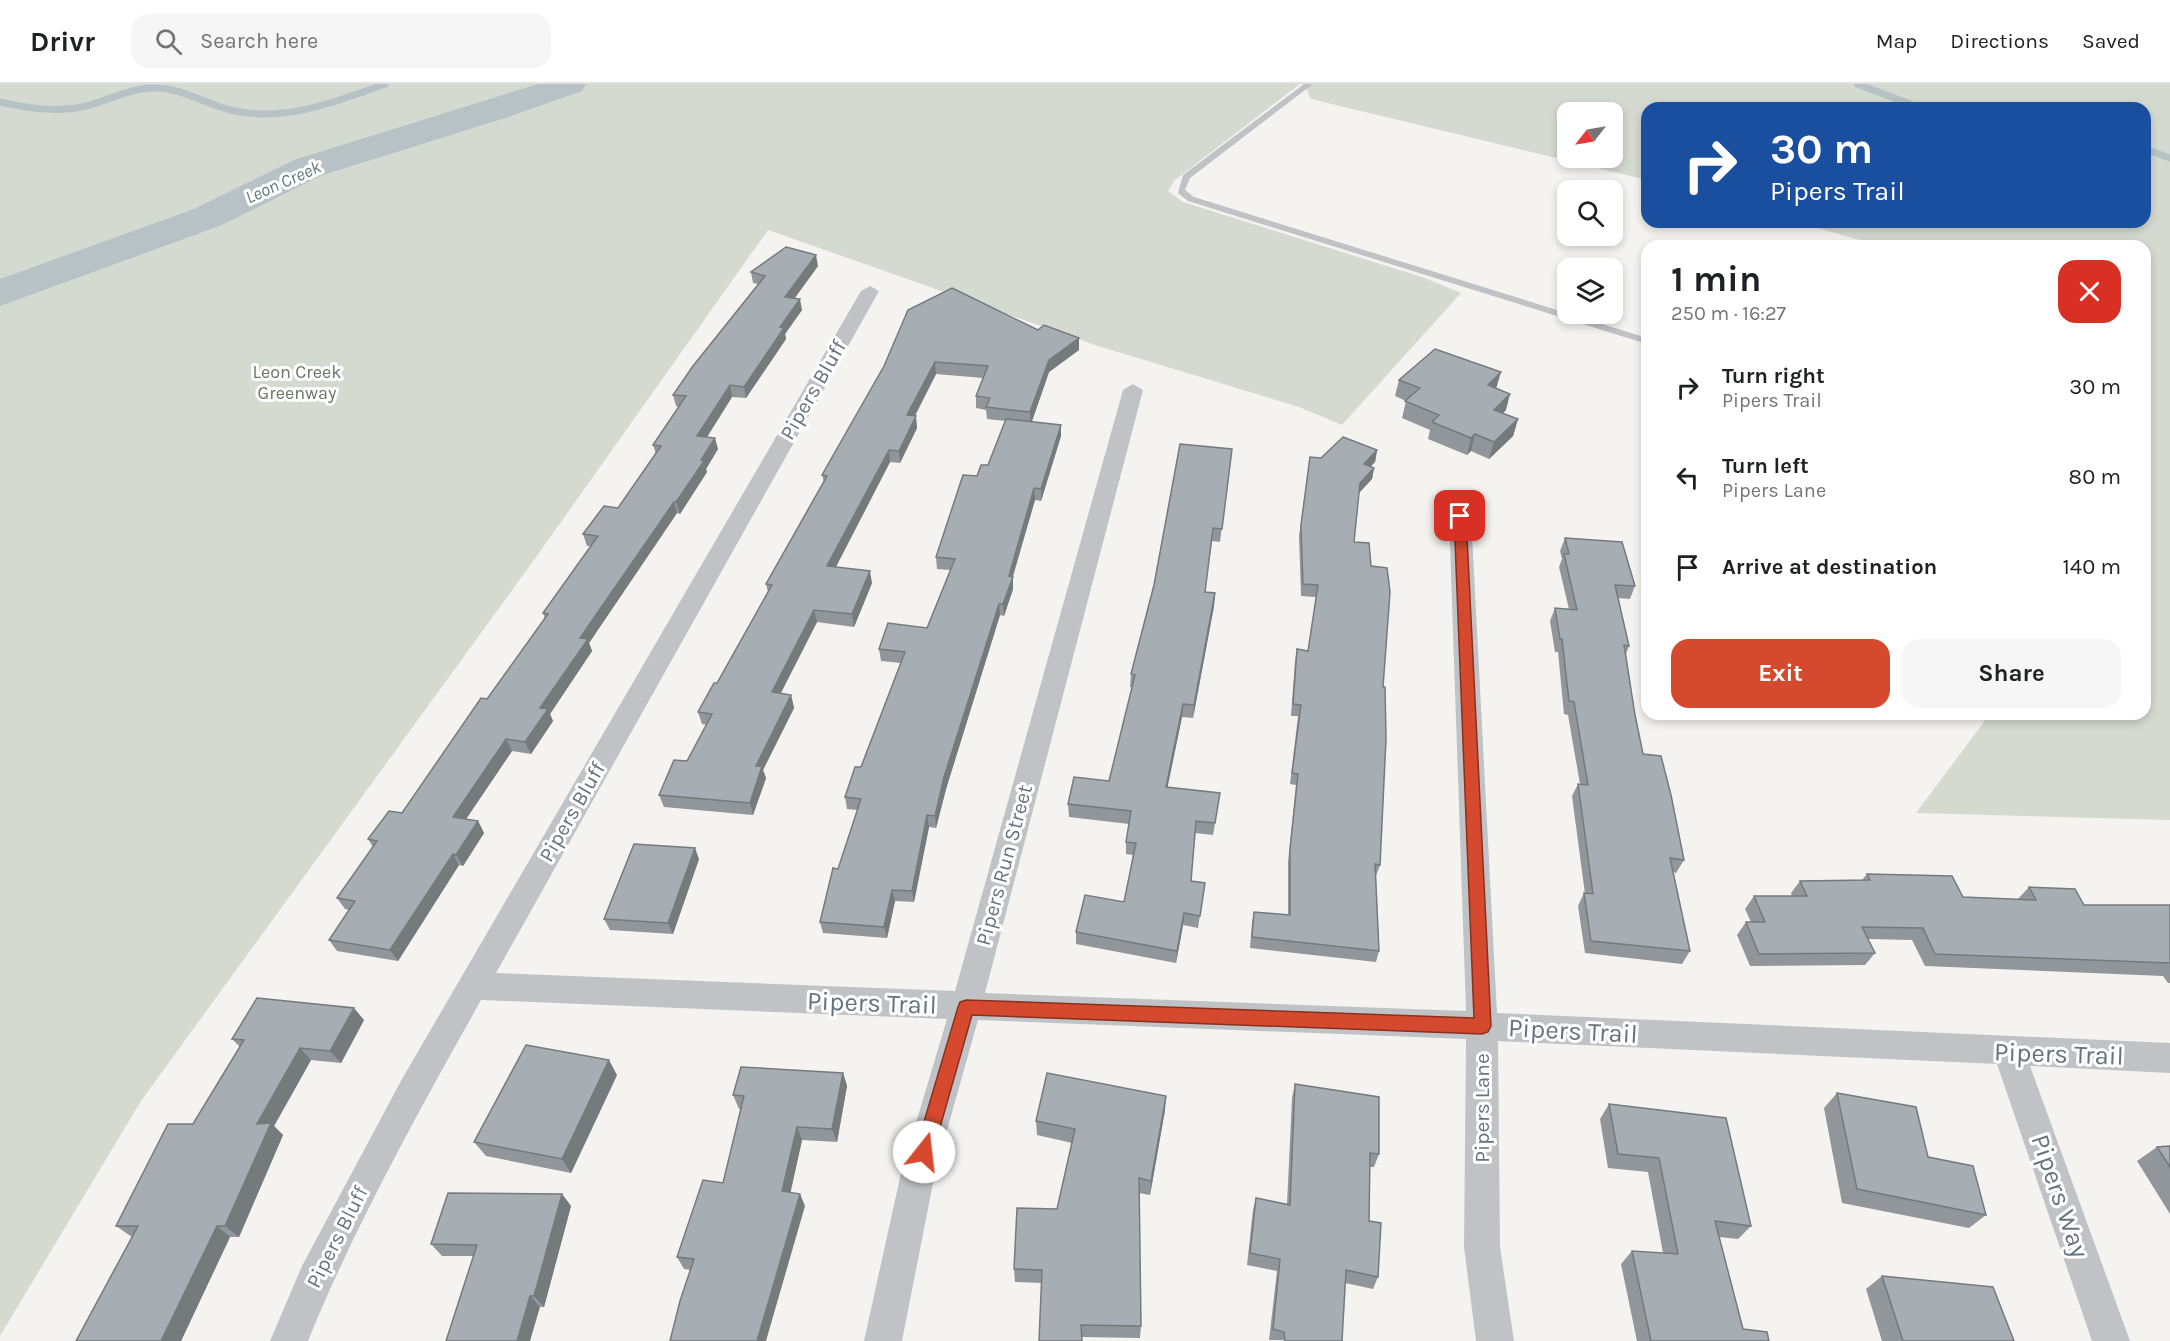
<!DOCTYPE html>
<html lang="en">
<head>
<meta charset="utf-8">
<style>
	:root { --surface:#fff; --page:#f6f6f6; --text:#202124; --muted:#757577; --line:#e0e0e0; --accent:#d54a2f }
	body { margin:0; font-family:Karla,sans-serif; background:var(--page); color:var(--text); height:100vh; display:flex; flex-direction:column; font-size:22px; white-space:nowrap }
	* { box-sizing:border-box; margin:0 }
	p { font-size:20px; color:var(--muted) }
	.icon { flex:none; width:33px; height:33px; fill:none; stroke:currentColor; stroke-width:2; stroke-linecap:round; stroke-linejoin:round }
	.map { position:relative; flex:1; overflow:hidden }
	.details { position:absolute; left:1641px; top:156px; width:510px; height:480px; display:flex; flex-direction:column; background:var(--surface); border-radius:18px; box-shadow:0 3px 9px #0003 }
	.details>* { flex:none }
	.hud { position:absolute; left:1641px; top:18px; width:510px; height:126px; border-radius:18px; box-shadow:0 3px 9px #0003; background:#1a4fa0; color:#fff; overflow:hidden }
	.needle { width:39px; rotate:239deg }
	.buttons { position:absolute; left:1557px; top:18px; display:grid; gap:12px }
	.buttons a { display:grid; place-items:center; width:66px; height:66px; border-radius:12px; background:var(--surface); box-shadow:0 3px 9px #0003; font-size:30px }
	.pin { position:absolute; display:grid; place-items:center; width:51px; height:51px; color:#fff; margin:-26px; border-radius:12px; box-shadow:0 3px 9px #0006 }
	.me { position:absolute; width:66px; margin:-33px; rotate:16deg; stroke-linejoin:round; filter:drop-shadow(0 0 4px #0008) }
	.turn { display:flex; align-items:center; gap:21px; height:126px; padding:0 30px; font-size:27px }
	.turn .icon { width:78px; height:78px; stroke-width:2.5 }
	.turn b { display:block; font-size:42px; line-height:51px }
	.round { display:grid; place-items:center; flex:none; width:63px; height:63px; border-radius:18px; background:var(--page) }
	.head { display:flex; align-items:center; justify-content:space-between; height:102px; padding:0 30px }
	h1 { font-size:36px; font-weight:700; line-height:45px }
	.button { display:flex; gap:12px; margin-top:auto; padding:12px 30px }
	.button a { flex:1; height:69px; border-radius:18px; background:var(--accent); color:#fff; font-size:24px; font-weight:700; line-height:69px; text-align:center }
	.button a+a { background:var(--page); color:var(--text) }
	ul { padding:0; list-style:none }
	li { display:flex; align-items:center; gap:18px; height:90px; padding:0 30px }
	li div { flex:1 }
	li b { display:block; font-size:22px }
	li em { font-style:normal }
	header { display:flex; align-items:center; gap:36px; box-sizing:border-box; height:84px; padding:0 30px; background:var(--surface); border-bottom:2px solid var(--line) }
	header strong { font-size:28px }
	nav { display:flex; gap:33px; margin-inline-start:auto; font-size:21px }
	.search { width:420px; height:54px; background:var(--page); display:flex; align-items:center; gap:15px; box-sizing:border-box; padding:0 21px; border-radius:18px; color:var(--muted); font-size:22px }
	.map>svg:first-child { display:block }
</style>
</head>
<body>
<header>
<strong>Drivr</strong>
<div class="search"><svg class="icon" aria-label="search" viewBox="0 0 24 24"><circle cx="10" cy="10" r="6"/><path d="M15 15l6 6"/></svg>Search here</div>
<nav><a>Map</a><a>Directions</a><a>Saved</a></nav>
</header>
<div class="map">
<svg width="2170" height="1257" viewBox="0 0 2170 1257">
	<rect width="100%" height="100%" fill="#f4f3f0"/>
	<g fill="#d5dad1" fill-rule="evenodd">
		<path d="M0,0H1300L1175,96L1168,107L1183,118L1425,194L1461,209L1342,341L1299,323L1098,262L768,146L534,476L141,1017L0,1252Z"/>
		<path d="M1304,0H2170V736L1916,729L1984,638L1985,630H2145V162H1881L1796,138H2145V24H1647V96L1311,15ZM1568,28H1612V74H1568Z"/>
	</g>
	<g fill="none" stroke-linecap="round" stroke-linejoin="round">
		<g stroke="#b6c2c5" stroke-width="7">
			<path d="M1857,0L1921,24"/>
			<path d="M0,18C30,25 60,29 90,21C110,15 130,5 151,4C180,3 203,19 230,26C283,39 336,18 385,0"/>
			<path d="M2145,65L2170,74"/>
		</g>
		<path fill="#b6c2c5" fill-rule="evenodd" d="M538,0H586L582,7L502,35L320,92L222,141L0,222V195L194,125L294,76Z"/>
		<path fill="#bfc3c6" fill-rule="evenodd" d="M1304,0H1313L1190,94L1185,106L1194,113L1647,254V260L1188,117L1178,109L1183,91Z"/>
		<path fill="#bfc3c6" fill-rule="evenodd" d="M870,202L879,207L496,889L955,907L1123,306L1133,300L1143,306L985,909L1466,927L1449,432L1452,427H1468L1471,432L1497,929L2170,959V989L2030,982L2130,1257H2092L1997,980L1498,957L1500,1163L1514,1257H1476L1464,1163L1466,955L978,936L935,1089L902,1257H864L901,1089L947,935L481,916C419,1027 356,1139 308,1257H270L302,1182L402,995L861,207Z"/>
	</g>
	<g fill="#90969a">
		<path d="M818,182L795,214L802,226L785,250L786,255L746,314L732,313L707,353L718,365L706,385L707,388L680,430L677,429L589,559L592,567L550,630L553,637L531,670L512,667L466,735L478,737L484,749L463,782L459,781L398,877L337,867L329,856L349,826L345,825L337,814L373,763L368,755L402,729L487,615L545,535L543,529L591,462H587L583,450L618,424L656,370L653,361L679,323L676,322L673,311L758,200L753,199L751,188Z"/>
		<path d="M1038,246L1079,254V266L1049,288L1032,337L1061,352L1041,417L1035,416L1013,493V505L1004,532L1000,531L946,705L936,744L929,743L914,818L895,817L887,854L823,849L820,838L858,726L847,725L845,713L861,683L901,579L881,577L879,565L927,544L950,486L937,485L936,473L977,392L988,381L1005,337L987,335L986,326L976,324V312L983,294L936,290L915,332L917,344L900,379L890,378L836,483L872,499L854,543L817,538L781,609L791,611L794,624L763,686L766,694L753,731L664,723L659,711L687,677L707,641L702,640L698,628L717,599L768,508L766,500L824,398L822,391L884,282Z"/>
		<path d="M1399,296L1497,304L1506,326L1503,329L1518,335L1513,352L1489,375L1471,367L1467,371L1428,355L1430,346L1402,334L1406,317L1395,312Z"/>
		<path d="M1232,365L1220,458L1212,457L1205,508L1215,509L1214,522L1193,634L1182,633L1167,703L1218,722L1213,751L1195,749L1191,797L1205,799L1198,844L1183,841L1176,879L1076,860V848L1124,818L1133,771L1126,770V758L1129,740L1069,733L1068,720L1109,697L1132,603H1130L1131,590L1154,501Z"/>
		<path d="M1377,366L1375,378L1371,382L1374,384L1372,395L1359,409L1354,458L1383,603L1380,781L1376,792L1379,867L1376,878L1250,864L1252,839L1254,828L1288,831V778L1296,701L1290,700L1298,632H1291L1295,577L1297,565L1308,567L1316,513L1301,512L1299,452L1310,373L1321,374Z"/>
		<path d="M1565,454L1635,502L1630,515L1618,514L1629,562L1626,570L1635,631L1643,670L1684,776L1676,789L1673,788L1690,867L1682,880L1585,869L1578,822L1584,809L1585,810L1572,712L1578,700H1580L1568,631L1564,630L1558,568H1555L1550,537L1555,524L1569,525L1559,483L1562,475L1560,467Z"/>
		<path d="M699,775L673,850L610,846L604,835Z"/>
		<path d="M1867,790L1963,813L2018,815L2029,803L2084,821H2170V899H2168L2163,892L1925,882L1912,856L1868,855L1875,869L1865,881L1750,882L1737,851L1746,838H1751L1745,825L1754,812H1792L1791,809L1800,797L1862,796Z"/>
		<path d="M364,936L341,979L311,976L274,1042L283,1051L239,1153H230L181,1257H76L132,1153L116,1142L193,1040L240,963L232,955Z"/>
		<path d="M843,989L847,1002L837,1058L802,1056L790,1108L805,1122L691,1186L684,1185L677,1173L723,1099L741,1025H739L733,1011Z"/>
		<path d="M617,991L571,1089L486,1072L474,1058Z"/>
		<path d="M1295,1000L1379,1070L1374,1083H1369V1137L1378,1193L1373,1205L1345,1199L1342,1257L1269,1256L1277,1187L1247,1181L1253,1126L1256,1114L1287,1120L1292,1014Z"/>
		<path d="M1837,1009L1986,1131L1969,1144L1842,1119L1824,1024Z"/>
		<path d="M1609,1020L1751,1142L1738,1155L1719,1153L1743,1245L1769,1257H1637L1621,1180L1632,1167L1663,1169L1648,1088L1608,1084L1600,1035Z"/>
		<path d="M1165,1026L1150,1111L1139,1109L1141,1242L1140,1254L1082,1253L1042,1199L1015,1198L1014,1185L1057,1125L1072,1059L1037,1051L1036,1037Z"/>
		<path d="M2170,1062V1130L2137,1077L2157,1063Z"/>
		<path d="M562,1110L571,1122L544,1223H540L473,1172H442L431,1160Z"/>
		<path d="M1882,1192L2014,1257H1882L1866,1205Z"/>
	</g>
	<g fill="#757a7d">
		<path d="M816,171L818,182L787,224L785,213Z"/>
		<path d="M800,215L802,226L785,250L786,255L746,314L744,303L780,243Z"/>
		<path d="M1079,254V266L1049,288L1031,340L1030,328L1049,276Z"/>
		<path d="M935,278L936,290L909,343L907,331Z"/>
		<path d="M1501,288L1496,305L1488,301Z"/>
		<path d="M730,301L732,313L700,364L697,352Z"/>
		<path d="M1510,310L1506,326L1489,342L1494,326Z"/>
		<path d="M916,332L917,344L900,379L899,367Z"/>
		<path d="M1518,335L1513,352L1489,375L1494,358Z"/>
		<path d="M1061,341V352L1041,417V405Z"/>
		<path d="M1475,350L1471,367L1467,371L1471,354Z"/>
		<path d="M715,354L718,365L706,385L707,388L680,430L676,418Z"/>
		<path d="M889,366L890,378L830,494L827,482Z"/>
		<path d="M1377,366L1375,378L1362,391L1364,380Z"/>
		<path d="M1374,384L1372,395L1357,411L1360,399Z"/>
		<path d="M1034,404L1035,416L1011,497L1013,493V505L1004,532L1003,520L1009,492Z"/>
		<path d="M674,418L677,429L589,559L592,567L550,630L553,637L531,670L525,658L540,624L580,554Z"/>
		<path d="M870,487L872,499L854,543L852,530Z"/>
		<path d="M1215,509L1214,522L1193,634L1194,621Z"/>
		<path d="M999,520L1000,531L946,705L936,744L935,732L944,693Z"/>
		<path d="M814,526L817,538L775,620L772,608Z"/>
		<path d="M791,611L794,624L763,686L766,694L753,731L750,719L756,682Z"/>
		<path d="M1183,620L1182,633L1165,716L1166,703Z"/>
		<path d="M506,655L512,667L460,744L453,733Z"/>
		<path d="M927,731L929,743L914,818L912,807Z"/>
		<path d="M478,737L484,749L463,782L456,771Z"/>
		<path d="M695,764L699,775L673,850L668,839Z"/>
		<path d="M453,770L459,781L398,877L390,866Z"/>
		<path d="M892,806L895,817L887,854L884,843Z"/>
		<path d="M1184,829L1183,841L1176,879L1177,867Z"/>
		<path d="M354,924L364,936L341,979L330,967Z"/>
		<path d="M300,964L311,976L274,1042L283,1051L239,1153L225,1142L257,1040Z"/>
		<path d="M609,976L617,991L571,1089L562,1075Z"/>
		<path d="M843,989L847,1002L837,1058L832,1045Z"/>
		<path d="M1166,1012L1165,1026L1150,1111L1151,1097Z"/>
		<path d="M797,1043L802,1056L788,1120L782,1107Z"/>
		<path d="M562,1110L571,1122L544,1223L534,1212Z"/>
		<path d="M800,1110L805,1122L766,1257H757Z"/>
		<path d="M217,1142L230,1153L181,1257H161Z"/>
		<path d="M530,1212L540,1223L530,1257H517Z"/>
	</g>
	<g fill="#a7aeb3" stroke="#757a7d" stroke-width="1.5">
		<path d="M786,163L816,171L785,213L800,215L780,243L784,244L744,303L730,301L697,352L715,354L701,376L704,377L676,418H674L580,554L588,555L540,624L548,625L525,658L506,655L453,733L478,737L456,771L453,770L390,866L329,856L355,817L337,814L377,757L368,755L389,727L402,729L481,614L487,615L548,530L543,529L598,452L583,450L604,422L618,424L661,362L653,361L686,312L673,311L693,282L765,192L751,188Z"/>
		<path d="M952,204L1038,246L1044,241L1079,254L1049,276L1030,328L986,323L990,314L976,312L988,282L935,278L907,331L916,332L899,367L889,366L827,482L870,487L852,530L814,526L772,608L791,611L756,682H762L750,719L659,711L674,676L687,677L712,630L698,628L714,599H717L772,501L766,500L827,392L822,391L884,282L908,226Z"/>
		<path d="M1435,265L1501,288L1488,301L1510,310L1494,326L1518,335L1494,358L1475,350L1471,354L1432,338L1439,331L1405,317L1420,304L1399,296Z"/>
		<path d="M1006,335L1061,341L1041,405L1034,404L1009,492L1013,493L1003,520H999L944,693L935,732L927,731L912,807L892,806L884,843L820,838L833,784L838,785L861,715L845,713L855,683H861L905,568L879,565L888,539L927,544L955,475L936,473L963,391L977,392L981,381H988Z"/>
		<path d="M1343,353L1377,366L1364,380L1374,384L1360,399L1354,458L1369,459L1371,482L1387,484L1390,508L1383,603H1385L1386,655L1380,781L1375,780L1379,867L1252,853L1254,828L1290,831V766L1298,690L1292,689L1301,621L1293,620L1297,565L1308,567L1318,501L1303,500L1301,441L1310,373L1321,374Z"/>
		<path d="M1180,360L1232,365L1222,445L1213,444L1205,508L1215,509L1194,621L1183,620L1166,703L1220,709L1215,739L1196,737L1191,797L1205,799L1200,832L1184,829L1177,867L1076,848L1085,811L1124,818L1136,759L1126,758L1131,727L1068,720L1074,693L1109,697L1135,591L1131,590L1154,501Z"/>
		<path d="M1565,454L1622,458L1635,502L1615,501L1629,562L1624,561L1635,631L1643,670L1661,672L1671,711L1684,776L1670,774L1690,867L1591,857L1584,809L1593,810L1578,700L1588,701L1574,618L1569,617L1562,555H1560L1555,524L1577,526L1564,470H1569Z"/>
		<path d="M634,760L695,764L668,839L604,835Z"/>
		<path d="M1867,790L1952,792L1963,813L2036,816L2029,803L2075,805L2084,821H2170V879L1935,870L1923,844L1862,843L1875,869L1759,870L1746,838H1765L1754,812H1807L1800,797L1870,796Z"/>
		<path d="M257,914L354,924L330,967L300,964L257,1040L271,1039L225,1142H217L161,1257H76L138,1142H116L168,1040H193L244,956L232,955Z"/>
		<path d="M526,961L609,976L562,1075L474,1058Z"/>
		<path d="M741,983L843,989L832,1045L797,1043L782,1107L800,1110L757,1257H670L680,1217L694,1175L677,1173L703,1096L723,1099L744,1012L733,1011Z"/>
		<path d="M1047,989L1166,1012L1151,1097L1139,1094L1141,1242L1081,1241L1082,1257H1039L1042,1186L1014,1185L1017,1124L1057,1125L1075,1045L1036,1037Z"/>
		<path d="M1295,1000L1379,1013V1070L1370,1069L1369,1137L1381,1139L1378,1193L1346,1186L1342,1257H1285L1284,1248L1273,1245L1280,1175L1250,1169L1256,1114L1290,1121Z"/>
		<path d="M1837,1009L1916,1023L1928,1073L1973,1082L1986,1131L1857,1105Z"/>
		<path d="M1609,1020L1726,1034L1751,1142L1715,1137L1743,1245L1767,1248L1769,1257H1651L1632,1167L1678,1170L1659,1074L1618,1070Z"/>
		<path d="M2170,1062V1083L2157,1063Z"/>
		<path d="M448,1109L562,1110L534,1212H530L517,1257H446L477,1161L431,1160Z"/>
		<path d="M1882,1192L1993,1203L2014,1257H1903Z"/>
	</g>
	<path fill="#d54a2f" stroke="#8a301f" stroke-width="1.5" d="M1460,428L1466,432L1491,942L1488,948L1482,950L972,931L933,1068L930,1074L924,1077L917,1074L915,1068L958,923L960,918L966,916L1474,934L1454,432Z"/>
	<g text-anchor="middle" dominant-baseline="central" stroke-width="6" stroke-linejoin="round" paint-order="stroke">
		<g font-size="18" font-style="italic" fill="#60777c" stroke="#fff">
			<text transform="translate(283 98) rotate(-24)">Leon Creek</text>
		</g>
		<g font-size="18" fill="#687763" stroke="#fff">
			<text x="297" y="288">Leon Creek<tspan x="297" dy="21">Greenway</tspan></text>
		</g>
		<g font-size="21" fill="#65757f" stroke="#fff">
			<text transform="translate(813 306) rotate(-60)">Pipers Bluff</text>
			<text transform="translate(572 728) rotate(-60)">Pipers Bluff</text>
			<text transform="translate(1004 781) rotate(-75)">Pipers Run Street</text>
			<text transform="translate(1482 1024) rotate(-90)">Pipers Lane</text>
			<text transform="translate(337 1153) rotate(-63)">Pipers Bluff</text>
		</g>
		<g font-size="26" fill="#65757f" stroke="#fff">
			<text transform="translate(872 919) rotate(2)">Pipers Trail</text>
			<text transform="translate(1573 947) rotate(3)">Pipers Trail</text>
			<text transform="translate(2059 970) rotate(2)">Pipers Trail</text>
			<text transform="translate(2060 1112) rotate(71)">Pipers Way</text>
		</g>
	</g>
</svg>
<div class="buttons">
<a><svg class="needle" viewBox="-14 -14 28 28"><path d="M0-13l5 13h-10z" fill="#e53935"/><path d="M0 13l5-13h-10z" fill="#757577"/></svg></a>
<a><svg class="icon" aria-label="search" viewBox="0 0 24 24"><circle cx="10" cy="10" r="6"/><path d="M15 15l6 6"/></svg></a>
<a><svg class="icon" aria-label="layers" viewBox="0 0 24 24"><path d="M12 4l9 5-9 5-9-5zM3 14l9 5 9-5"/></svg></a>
</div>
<div class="pin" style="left:1460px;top:432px;background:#d93025"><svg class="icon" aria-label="arrive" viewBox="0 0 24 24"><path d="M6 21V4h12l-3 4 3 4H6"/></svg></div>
<svg class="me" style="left:924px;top:1068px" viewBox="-20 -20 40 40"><circle r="19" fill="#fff"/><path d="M0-13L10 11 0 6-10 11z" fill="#d54a2f"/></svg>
<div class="hud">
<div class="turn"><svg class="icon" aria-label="right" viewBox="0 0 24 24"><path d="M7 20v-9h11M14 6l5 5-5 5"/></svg><div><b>30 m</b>Pipers Trail</div></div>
</div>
<section class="details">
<div class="head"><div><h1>1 min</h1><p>250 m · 16:27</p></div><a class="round" style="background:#d93025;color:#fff"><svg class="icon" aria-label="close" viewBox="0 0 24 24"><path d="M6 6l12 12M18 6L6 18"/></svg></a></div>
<ul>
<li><svg class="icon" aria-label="right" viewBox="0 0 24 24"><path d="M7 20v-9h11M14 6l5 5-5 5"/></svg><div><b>Turn right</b><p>Pipers Trail</p></div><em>30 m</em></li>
<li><svg class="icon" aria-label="left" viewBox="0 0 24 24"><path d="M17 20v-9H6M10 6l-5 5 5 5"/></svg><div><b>Turn left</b><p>Pipers Lane</p></div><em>80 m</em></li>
<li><svg class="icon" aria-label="arrive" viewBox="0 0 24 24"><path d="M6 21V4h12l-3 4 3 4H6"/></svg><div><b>Arrive at destination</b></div><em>140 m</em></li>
</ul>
<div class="button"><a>Exit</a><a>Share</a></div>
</section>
</div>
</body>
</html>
